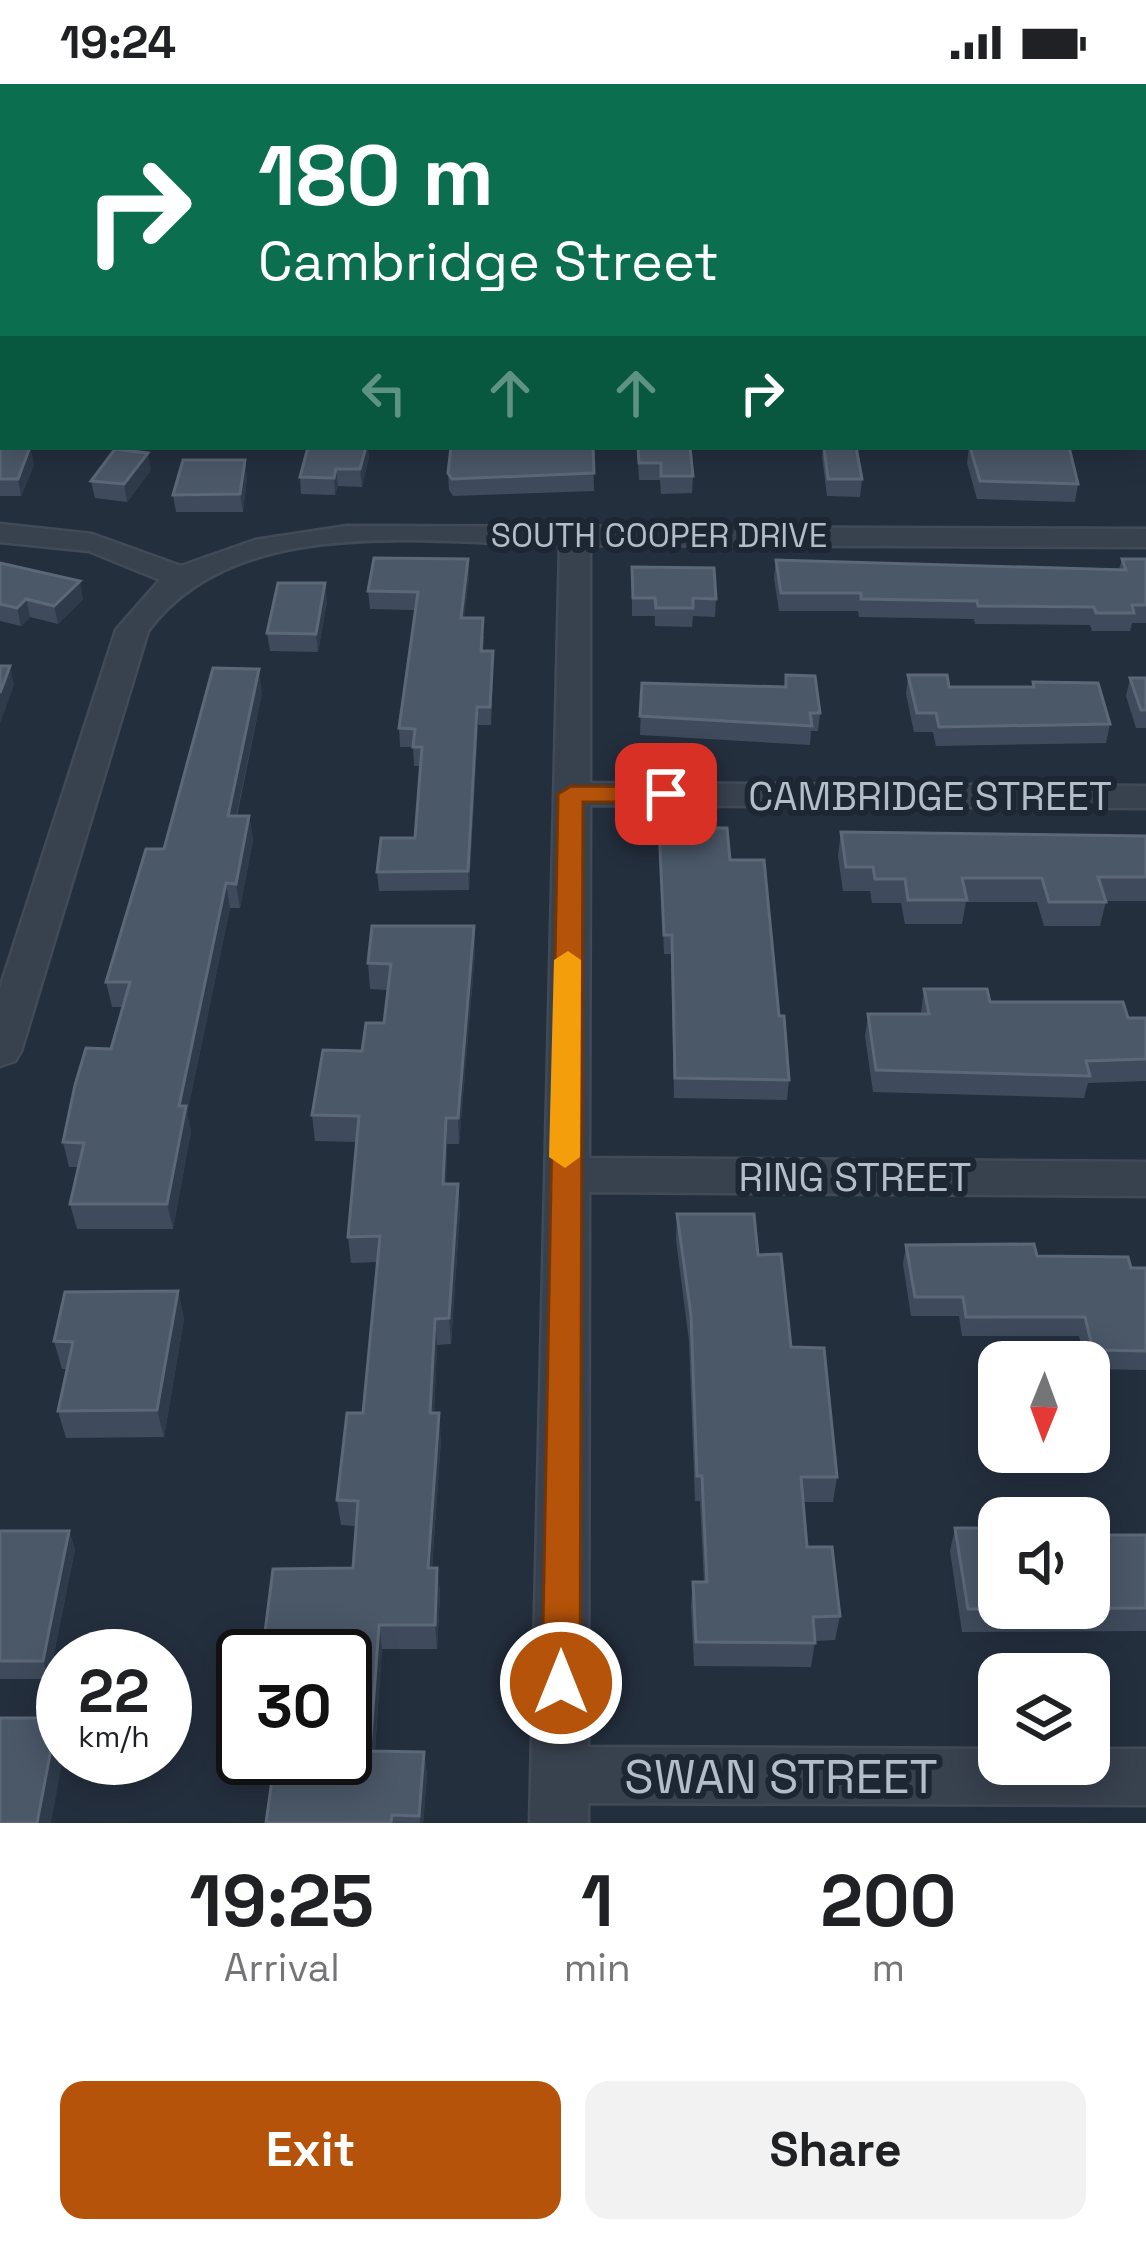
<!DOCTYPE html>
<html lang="en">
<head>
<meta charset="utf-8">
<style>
	:root { --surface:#fff; --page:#f2f2f2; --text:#202124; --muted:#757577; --accent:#b45309 }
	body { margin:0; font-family:"Space Grotesk",sans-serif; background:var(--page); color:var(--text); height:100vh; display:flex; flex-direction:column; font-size:45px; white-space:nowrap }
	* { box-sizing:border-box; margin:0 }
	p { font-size:39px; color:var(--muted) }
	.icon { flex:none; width:66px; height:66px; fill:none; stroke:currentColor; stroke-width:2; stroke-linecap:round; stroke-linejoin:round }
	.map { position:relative; height:1739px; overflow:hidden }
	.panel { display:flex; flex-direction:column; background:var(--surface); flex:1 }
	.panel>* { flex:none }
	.banner { position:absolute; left:0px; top:0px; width:1146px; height:366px; box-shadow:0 6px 30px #0003; background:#0b6e4f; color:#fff; overflow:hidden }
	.needle { width:78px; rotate:181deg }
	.buttons { position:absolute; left:978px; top:1257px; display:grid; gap:24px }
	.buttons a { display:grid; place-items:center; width:132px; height:132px; border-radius:24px; background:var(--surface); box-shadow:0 6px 30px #0003; font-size:60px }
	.speed { position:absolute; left:36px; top:1545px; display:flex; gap:24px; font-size:60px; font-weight:700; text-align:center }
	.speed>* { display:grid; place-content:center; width:156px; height:156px; border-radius:50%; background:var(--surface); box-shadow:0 6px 30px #0003; line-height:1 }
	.speed small { font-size:30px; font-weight:400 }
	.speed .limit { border:6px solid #111; border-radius:18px; background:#fff; color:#111 }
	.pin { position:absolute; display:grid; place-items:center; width:102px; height:102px; color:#fff; margin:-51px; border-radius:24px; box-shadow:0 6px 18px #0006 }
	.me { position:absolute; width:132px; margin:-66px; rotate:0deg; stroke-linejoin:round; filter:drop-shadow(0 0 9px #0008) }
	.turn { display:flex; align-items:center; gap:42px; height:252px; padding:0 60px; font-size:54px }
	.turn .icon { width:156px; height:156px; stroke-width:2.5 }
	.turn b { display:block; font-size:84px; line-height:102px }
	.lanes { display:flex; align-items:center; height:114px; padding:0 60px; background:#0003; justify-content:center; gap:60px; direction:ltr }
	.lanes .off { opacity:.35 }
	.eta { display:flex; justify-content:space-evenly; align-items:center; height:204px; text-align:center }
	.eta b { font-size:72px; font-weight:800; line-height:84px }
	.action { display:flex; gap:24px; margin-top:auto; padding:24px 60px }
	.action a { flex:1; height:138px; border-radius:24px; background:var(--accent); color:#fff; font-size:48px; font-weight:800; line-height:138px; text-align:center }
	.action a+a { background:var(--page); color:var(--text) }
	.status { display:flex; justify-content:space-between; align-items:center; height:84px; padding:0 60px; background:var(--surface); direction:ltr }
	.status svg { height:33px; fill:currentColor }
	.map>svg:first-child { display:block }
</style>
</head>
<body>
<div class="status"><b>19:24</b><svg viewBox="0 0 49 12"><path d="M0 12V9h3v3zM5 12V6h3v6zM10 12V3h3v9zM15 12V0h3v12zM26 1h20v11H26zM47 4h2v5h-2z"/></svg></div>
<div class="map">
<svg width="1146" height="1739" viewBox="0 0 1146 1739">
	<rect width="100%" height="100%" fill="#242f3e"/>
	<path fill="#263c3f" d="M0,0H473L3,3V343Z"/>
	<path fill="#17263c" d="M473,0H1040L1050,3H471Z"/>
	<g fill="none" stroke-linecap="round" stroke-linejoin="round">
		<g stroke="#414a57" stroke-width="5">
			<path id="street" d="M0,440L92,450L181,482L255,456L347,442L1146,445V463L590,461V699L1146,702V724L590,721L589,1074L1146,1078V1112L589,1108L588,1663L999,1665V1680H1089V1665H1146V1721L588,1719V1739H530L560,461C429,460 237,427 148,547L21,967L15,977L0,982V904L116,546L160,496L89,467L0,458Z"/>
		</g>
		<use href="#street" fill="#38414e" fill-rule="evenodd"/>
	</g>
	<g fill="#3f4b5c" fill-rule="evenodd">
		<path d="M0,363H30L34,381L21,412H0Z"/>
		<path d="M593,363L594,407L453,412L449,406L448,389Z"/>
		<path d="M637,363H690L693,392L692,409L661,410L660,396H639Z"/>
		<path d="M823,363H856L862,395L860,413L827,412L822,373Z"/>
		<path d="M969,363L1078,400L1075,418L977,415L967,379Z"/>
		<path d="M369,372L362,403L338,402L335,411L301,410L300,393Z"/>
		<path d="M151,386L127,418L95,414L91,397Z"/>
		<path d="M247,393L243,428H176L173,411Z"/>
		<path d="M468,475L469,493L464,534L484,552L483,567H493V585L491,641H478L469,806L379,807L377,788L415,754L420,682H414L413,663H400L399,644L415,526L370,525L368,507Z"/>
		<path d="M1122,475H1146V539H1132L1130,547H1092L1090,541L975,540L974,535L859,533L858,527H779L774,494L776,476L1119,485Z"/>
		<path d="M0,479L83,515L58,540L30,533L21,542L0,537Z"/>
		<path d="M632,483L716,515L715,533L693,532L692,543L655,542V532H632Z"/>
		<path d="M327,517L318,568L270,567L267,549Z"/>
		<path d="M786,591L820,629L818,647H811L810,661L640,651L642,599L784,603Z"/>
		<path d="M908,591L949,603H1032L1033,598L1110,640L1106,659L936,662L933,648H914L906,610Z"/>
		<path d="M1130,594H1146V644H1136L1126,612Z"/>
		<path d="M262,609L237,732H249L253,756L240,824H230L187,1030L191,1047L173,1145H77L70,1120L78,1083H69L63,1058L111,965L123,923H112L106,898L164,765Z"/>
		<path d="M659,744L730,776L779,932L789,996L787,1016L674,1014L671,870H664Z"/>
		<path d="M841,748L1146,752V817H1106L1100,842H1044L1037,818H966L962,840H905L901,819H872L870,807H843L838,772Z"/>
		<path d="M474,842L475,868L459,1060H447L446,1100H458L460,1126L451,1260L437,1261L434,1329L441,1355L432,1484H437L440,1509L437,1565H382L375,1667L424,1668L427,1691L423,1739H266L353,1484L356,1442L341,1441L337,1416L363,1329L377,1178L351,1179L348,1153L357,1058L315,1057L312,1031L384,939L388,906L370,905L368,879Z"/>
		<path d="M924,905L990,918L1128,934H1146V997L1088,999L1084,1014L873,1008L865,952L868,930H921Z"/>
		<path d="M677,1130L758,1171L837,1393L833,1418H803L807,1463L840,1532L835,1556L815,1557L811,1583L694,1582L691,1522L693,1498H704L700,1417H695L689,1257L676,1156Z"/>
		<path d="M906,1161L1146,1184V1286L1089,1285V1278H1085L1079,1252H962L959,1232H911L903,1180Z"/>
		<path d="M178,1207L184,1235L164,1353L66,1354L58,1327L67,1285H62L54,1257Z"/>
		<path d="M996,1423L1094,1451H1146V1547L962,1548L950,1467L955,1444H991ZM999,1434L1089,1524H999Z"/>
		<path d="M0,1447H69L75,1465L49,1595H0Z"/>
	</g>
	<g fill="#2f3b4b">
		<path d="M30,363L34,381L21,412L18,395Z"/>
		<path d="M366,363H368L369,372L362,403L360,385Z"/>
		<path d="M148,369L151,386L127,418L124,400Z"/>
		<path d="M245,376L247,393L243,428L240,410Z"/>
		<path d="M336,385L338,402L335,411L334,394Z"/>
		<path d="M468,475L469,493L462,552L461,534Z"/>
		<path d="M80,497L83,515L58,540L54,522Z"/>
		<path d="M325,499L327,517L318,568L316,550Z"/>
		<path d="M26,515L30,533L21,542L17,524Z"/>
		<path d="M10,582L14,601L0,640V609Z"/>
		<path d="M259,585L262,609L231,756L228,732Z"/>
		<path d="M477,623L478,641L469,806L468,787Z"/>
		<path d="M249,732L253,756L240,824L236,800Z"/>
		<path d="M226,799L230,824L187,1030L191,1047L173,1145L167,1120L179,1022Z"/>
		<path d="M474,842L475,868L459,1060L458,1034Z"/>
		<path d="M446,1034L447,1060L445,1126L443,1100Z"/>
		<path d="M458,1100L460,1126L451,1260L449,1234Z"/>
		<path d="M178,1207L184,1235L164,1353L157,1326Z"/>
		<path d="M435,1235L437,1261L433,1355L430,1329Z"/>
		<path d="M439,1329L441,1355L430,1509L428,1484Z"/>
		<path d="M69,1447L75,1465L49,1595L43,1577Z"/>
		<path d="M437,1484L440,1509L437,1565L435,1541Z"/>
		<path d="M379,1541L382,1565L373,1690L370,1667Z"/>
		<path d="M57,1634L63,1651V1674L51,1739H37Z"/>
		<path d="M424,1668L427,1691L423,1739H420Z"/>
	</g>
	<g fill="#4b5868" stroke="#5c6777" stroke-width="3">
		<path d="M0,363H30L18,395H0Z"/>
		<path d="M308,363H366L360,385H336L334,394L300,393Z"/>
		<path d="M451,363H593L594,389L452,395L448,389Z"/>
		<path d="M638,363H690L693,392H661V379H639Z"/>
		<path d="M824,363H856L862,395H828Z"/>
		<path d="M970,363H1069L1078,400L980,397Z"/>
		<path d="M115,365L148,369L124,400L91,397Z"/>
		<path d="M183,376H245L240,410L173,411Z"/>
		<path d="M374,474L468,475L461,534H483L481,567H493L490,623H477L468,787L377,788L381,754H415L422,663H413L415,645L399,644L418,508L368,507Z"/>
		<path d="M1122,475H1146V521H1132L1134,529H1096L1094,523L978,522L977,517L861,515V509H781L776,476L1126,486Z"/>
		<path d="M0,479L80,497L54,522L26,515L17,524L0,520Z"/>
		<path d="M632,483L714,484L716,515L693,514V524H656L655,514H633Z"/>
		<path d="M278,499H325L316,550L267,549Z"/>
		<path d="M0,582H10L0,609Z"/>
		<path d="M213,584L259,585L228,732H249L236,800L226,799L179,1022H186L167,1120H70L84,1059L63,1058L75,1001L86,964L111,965L130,898H106L146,765H164Z"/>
		<path d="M786,591L815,592L820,629H810L812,642L640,632L642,599L786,603Z"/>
		<path d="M908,591H947L949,603H1034L1033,598L1098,599L1110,640L939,643L936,629H917Z"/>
		<path d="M1130,594H1146V626H1141Z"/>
		<path d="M659,744H727L730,776H764L779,932H784L789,996L675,994L672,851H664Z"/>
		<path d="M841,748L1146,752V793H1098L1106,818H1049L1042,794H962L967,816H908L905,795H875L873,783H846Z"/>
		<path d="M372,842H474L458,1034H446L443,1100H458L449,1234L435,1235L430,1329H439L428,1484H437L435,1541H379L370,1667L424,1668L419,1732L392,1731L391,1739H266L275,1674H345V1572H262L273,1485L353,1484L358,1417L337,1416L347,1329H363L380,1152L348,1153L359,1032L312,1031L323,966L362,967L366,939H384L391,880L368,879Z"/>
		<path d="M924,905H987L990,918H1123L1128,934H1146V975L1086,977L1090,992L876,986L868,930H929Z"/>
		<path d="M677,1130H754L758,1171L781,1170L791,1263L824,1264L837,1393H801L807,1463H832L840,1532L813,1533L815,1559L696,1558L693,1498H707L702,1392H697L691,1231Z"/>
		<path d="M1034,1160L1037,1172L1128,1173L1131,1184H1146V1267L1093,1266L1085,1233H966L963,1213H915L906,1161Z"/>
		<path d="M178,1207L157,1326L58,1327L73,1258L54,1257L65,1208Z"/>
		<path d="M996,1423H1088L1094,1451H1146V1524L968,1525L955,1444H999V1524H1089V1434H999V1437Z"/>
		<path d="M0,1447H69L43,1577H0Z"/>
		<path d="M0,1634H57L37,1739H0Z"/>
	</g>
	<path fill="#b45309" stroke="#753606" stroke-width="3" d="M571,702L666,703L679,710L666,718H583L580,1599L574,1612L561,1617L547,1612L542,1599L558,710Z"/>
	<path fill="#f59e0b" d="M568,867L581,876L580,1073L565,1084L549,1073L554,876Z"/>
	<g text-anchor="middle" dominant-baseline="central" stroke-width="12" stroke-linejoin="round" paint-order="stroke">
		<g font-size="33" fill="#b4bcc9" stroke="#1d2633">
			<text x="659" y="452">SOUTH COOPER DRIVE</text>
		</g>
		<g font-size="39" fill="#b4bcc9" stroke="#1d2633">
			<text x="930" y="712">CAMBRIDGE STREET</text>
			<text x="855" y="1093">RING STREET</text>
		</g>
		<g font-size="48" fill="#b4bcc9" stroke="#1d2633">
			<text x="781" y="1692">SWAN STREET</text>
		</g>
	</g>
</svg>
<div class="buttons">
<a><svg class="needle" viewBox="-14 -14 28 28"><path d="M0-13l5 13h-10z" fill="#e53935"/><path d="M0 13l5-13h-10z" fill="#757577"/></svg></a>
<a><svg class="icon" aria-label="sound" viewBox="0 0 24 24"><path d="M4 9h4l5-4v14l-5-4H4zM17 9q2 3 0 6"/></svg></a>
<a><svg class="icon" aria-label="layers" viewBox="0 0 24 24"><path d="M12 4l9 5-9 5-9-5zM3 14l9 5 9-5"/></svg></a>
</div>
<div class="speed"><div>22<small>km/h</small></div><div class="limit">30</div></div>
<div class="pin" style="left:666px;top:710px;background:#d93025"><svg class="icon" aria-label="arrive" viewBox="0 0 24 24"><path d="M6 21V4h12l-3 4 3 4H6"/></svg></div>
<svg class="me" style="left:561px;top:1599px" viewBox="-20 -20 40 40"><circle r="17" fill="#b45309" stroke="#fff" stroke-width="3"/><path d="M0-11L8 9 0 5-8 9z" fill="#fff"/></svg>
<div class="banner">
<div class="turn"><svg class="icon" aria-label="right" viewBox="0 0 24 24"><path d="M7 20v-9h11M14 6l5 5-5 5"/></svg><div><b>180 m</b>Cambridge Street</div></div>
<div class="lanes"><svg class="icon off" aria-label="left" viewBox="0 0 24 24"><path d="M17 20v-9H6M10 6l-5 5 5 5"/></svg><svg class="icon off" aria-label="ahead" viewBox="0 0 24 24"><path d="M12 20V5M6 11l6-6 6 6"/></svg><svg class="icon off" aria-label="ahead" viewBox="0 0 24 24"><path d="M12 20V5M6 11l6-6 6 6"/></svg><svg class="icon" aria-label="right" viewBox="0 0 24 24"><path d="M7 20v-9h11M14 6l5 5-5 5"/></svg></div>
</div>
</div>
<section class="panel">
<div class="eta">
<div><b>19:25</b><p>Arrival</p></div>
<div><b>1</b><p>min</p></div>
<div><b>200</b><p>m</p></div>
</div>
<div class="action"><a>Exit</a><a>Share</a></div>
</section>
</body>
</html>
